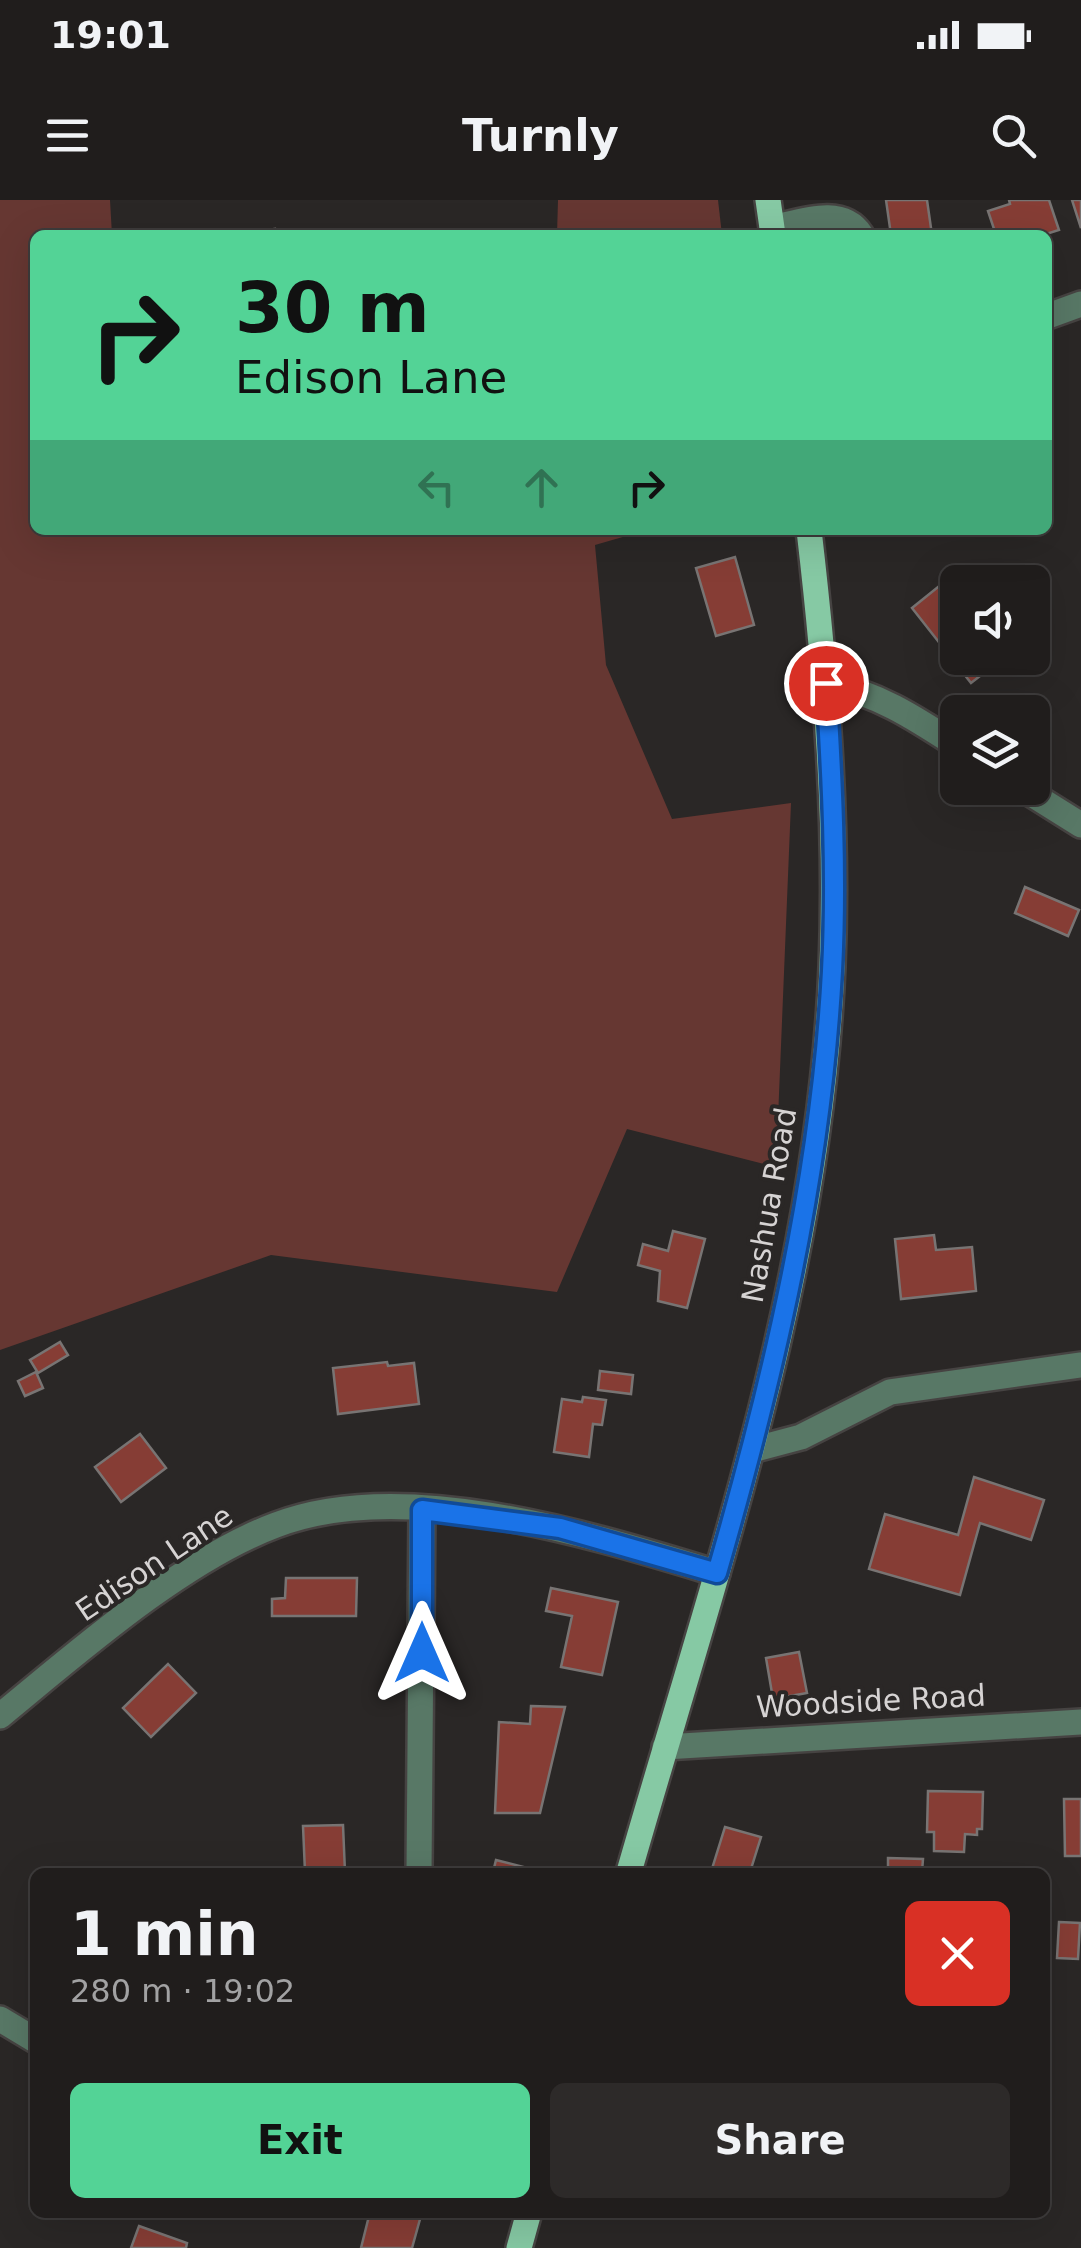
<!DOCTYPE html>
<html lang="en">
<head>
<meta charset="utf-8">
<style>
	:root { --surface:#201d1c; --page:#2d2a29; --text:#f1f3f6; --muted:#a2a2a3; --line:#3d3b3b; --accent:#53d396 }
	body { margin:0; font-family:"DejaVu Sans",sans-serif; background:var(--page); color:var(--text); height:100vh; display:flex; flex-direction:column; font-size:38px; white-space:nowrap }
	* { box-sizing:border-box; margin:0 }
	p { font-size:32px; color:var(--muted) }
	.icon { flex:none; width:55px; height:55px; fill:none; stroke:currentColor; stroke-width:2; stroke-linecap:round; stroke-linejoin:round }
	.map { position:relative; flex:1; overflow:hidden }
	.sheet { position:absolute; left:30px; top:1668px; width:1020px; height:350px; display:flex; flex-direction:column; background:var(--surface); border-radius:15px; box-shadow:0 10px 40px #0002,0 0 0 2px var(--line) }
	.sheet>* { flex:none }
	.guide { position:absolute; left:30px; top:30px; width:1022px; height:305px; border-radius:15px; box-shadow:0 10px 40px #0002,0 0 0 2px var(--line); background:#53d396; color:#111; overflow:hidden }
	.fabs { position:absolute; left:940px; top:365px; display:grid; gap:20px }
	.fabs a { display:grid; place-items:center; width:110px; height:110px; border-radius:15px; background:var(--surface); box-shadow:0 10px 40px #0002,0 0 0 2px var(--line); font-size:50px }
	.pin { position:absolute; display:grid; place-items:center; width:85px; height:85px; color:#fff; margin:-42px; border:5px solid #fff; border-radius:50%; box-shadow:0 2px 10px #0007 }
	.me { position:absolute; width:110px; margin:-55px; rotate:0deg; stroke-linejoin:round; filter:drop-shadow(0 0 8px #0008) }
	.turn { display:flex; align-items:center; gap:35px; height:210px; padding:0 40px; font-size:45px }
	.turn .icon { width:130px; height:130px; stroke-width:2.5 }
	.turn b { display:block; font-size:70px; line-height:85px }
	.lanes { display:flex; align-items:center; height:95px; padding:0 40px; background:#0003; justify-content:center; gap:50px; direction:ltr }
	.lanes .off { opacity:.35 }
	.round { display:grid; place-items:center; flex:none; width:105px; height:105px; border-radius:15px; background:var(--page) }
	.overview { display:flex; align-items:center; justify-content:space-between; height:170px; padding:0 40px }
	h1 { font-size:60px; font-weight:600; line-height:75px }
	.action { display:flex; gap:20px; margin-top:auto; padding:20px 40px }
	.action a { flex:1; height:115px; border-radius:15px; background:var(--accent); color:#111; font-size:40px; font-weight:600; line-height:115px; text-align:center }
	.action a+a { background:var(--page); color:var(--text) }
	.status { display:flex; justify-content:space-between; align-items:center; height:70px; padding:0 50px; background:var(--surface); direction:ltr }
	.status svg { height:28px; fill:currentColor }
	header { display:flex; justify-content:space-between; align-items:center; height:130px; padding:0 40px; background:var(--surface); font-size:45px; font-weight:600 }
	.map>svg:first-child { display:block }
</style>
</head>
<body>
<div class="status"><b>19:01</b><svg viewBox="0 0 49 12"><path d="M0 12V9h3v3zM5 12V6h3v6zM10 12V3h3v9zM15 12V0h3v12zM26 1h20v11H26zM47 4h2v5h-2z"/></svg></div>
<header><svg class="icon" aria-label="menu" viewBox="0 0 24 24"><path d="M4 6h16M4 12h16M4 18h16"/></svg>Turnly<svg class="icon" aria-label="search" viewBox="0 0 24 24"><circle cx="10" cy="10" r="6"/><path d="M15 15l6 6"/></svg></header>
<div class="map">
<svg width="1081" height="2048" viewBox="0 0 1081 2048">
	<rect width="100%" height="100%" fill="#2a2726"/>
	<g fill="#663732">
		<path d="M0,0H110L112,35H35V330H647L595,345L606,465L672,619L791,603L776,967L627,929L557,1092L271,1055L0,1150Z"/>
		<path d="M558,0H718L722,35H557Z"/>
	</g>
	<g fill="#863d35" stroke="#787473" stroke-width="2.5">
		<path d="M886,0H927L932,35H891Z"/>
		<path d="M1009,0H1049L1059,30L1043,35H996L988,11L1010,4Z"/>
		<path d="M1072,0H1081V28Z"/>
		<path d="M275,29L276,35H229Z"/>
		<path d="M735,357L754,425L716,436L696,368Z"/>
		<path d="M943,383L958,402V458L1002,459L971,483L912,408Z"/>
		<path d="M1025,687L1079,710L1068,736L1015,713Z"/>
		<path d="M673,1031L705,1039L687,1108L658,1101L660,1071L638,1065L643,1044L668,1051Z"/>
		<path d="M934,1035L936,1050L972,1047L976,1091L901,1099L895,1039Z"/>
		<path d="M60,1142L68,1155L38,1173L30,1160Z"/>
		<path d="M387,1162L388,1166L414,1163L419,1204L338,1214L333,1168Z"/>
		<path d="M600,1171L633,1175L631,1194L598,1190Z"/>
		<path d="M36,1172L43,1188L25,1196L18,1181Z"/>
		<path d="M583,1197L606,1200L602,1225L593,1224L589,1257L554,1252L562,1199L582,1202Z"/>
		<path d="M140,1234L166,1268L121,1302L95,1267Z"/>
		<path d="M974,1277L1044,1300L1031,1340L980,1323L960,1395L869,1369L885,1314L958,1335Z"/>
		<path d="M286,1378H357L356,1416H272V1399L285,1398Z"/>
		<path d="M551,1388L618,1402L602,1475L561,1467L572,1416L546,1411Z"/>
		<path d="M799,1452L807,1493L773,1499L766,1458Z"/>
		<path d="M168,1464L196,1493L151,1537L123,1508Z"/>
		<path d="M531,1506L565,1507L540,1613H495L499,1522L530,1524Z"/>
		<path d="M928,1591L983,1592L982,1629H977V1635L965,1634L964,1652L934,1651V1632H927Z"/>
		<path d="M1064,1599H1081V1656H1065Z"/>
		<path d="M343,1625L345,1672H305L303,1626Z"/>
		<path d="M725,1627L761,1637L750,1672H711Z"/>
		<path d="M888,1658L923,1659L922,1672H888Z"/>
		<path d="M496,1660L539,1671V1672H493Z"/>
		<path d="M1059,1722L1080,1723L1078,1759L1057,1758Z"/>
		<path d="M370,2012H422L412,2048H361Z"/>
		<path d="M139,2026L187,2043L186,2048H131Z"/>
	</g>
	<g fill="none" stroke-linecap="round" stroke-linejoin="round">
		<g stroke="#464342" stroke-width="30">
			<g id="minor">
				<path d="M772,28C801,22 842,5 861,35"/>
				<path d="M1048,116L1081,104"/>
				<path d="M826,483C877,493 915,518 958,546"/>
				<path d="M1022,588L1081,625"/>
				<path d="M752,1250L801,1237L890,1192L1081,1165"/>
				<path d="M0,1516C78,1452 182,1360 276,1325C404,1276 591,1335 717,1373"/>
				<path d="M665,1547L1081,1522"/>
				<path d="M419,1672L422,1309"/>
				<path d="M0,1819L35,1840"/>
			</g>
		</g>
		<g stroke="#464342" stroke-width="30">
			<g id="major">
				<path d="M768,0L773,35"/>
				<path d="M629,1672C714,1376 819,1078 832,767C838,621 826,476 809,330"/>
				<path d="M519,2048L529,2012"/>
			</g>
		</g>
		<use href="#minor" stroke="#587866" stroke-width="25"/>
		<use href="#major" stroke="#86c9a4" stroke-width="25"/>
	</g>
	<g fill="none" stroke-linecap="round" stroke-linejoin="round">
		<g stroke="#114b97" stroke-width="25">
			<path id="route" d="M422,1453V1310L560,1328L717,1373C774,1176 821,976 832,771C837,675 832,578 826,483"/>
		</g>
		<use href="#route" stroke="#1a73e8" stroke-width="18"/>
	</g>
	<g text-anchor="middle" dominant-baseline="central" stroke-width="8" stroke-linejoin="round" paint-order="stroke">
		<g font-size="30" fill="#d6d3d3" stroke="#2a2726">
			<text transform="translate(769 1005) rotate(-80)">Nashua Road</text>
			<text transform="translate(154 1363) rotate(-34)">Edison Lane</text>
			<text transform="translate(871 1501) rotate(-3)">Woodside Road</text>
		</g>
	</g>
</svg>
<div class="fabs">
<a><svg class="icon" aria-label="sound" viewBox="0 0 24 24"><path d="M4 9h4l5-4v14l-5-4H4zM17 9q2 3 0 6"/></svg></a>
<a><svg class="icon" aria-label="layers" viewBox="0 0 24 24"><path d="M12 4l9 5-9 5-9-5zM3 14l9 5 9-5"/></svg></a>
</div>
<div class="pin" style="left:826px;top:483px;background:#d93025"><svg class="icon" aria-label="arrive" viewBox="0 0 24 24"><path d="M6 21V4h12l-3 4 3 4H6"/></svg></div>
<svg class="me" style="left:422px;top:1453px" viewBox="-20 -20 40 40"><path d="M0-17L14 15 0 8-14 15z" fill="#1a73e8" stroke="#fff" stroke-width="4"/></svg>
<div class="guide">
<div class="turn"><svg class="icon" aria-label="right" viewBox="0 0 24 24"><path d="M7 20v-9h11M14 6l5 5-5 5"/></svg><div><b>30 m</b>Edison Lane</div></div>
<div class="lanes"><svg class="icon off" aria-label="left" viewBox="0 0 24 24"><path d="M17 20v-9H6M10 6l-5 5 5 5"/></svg><svg class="icon off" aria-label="ahead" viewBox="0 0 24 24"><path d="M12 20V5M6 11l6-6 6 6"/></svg><svg class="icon" aria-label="right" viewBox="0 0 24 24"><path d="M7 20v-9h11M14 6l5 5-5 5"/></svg></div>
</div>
<section class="sheet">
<div class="overview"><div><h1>1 min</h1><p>280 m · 19:02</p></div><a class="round" style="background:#d93025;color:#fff"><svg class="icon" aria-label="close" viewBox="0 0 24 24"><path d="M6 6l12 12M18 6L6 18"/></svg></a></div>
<div class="action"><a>Exit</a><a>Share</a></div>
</section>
</div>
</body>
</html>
